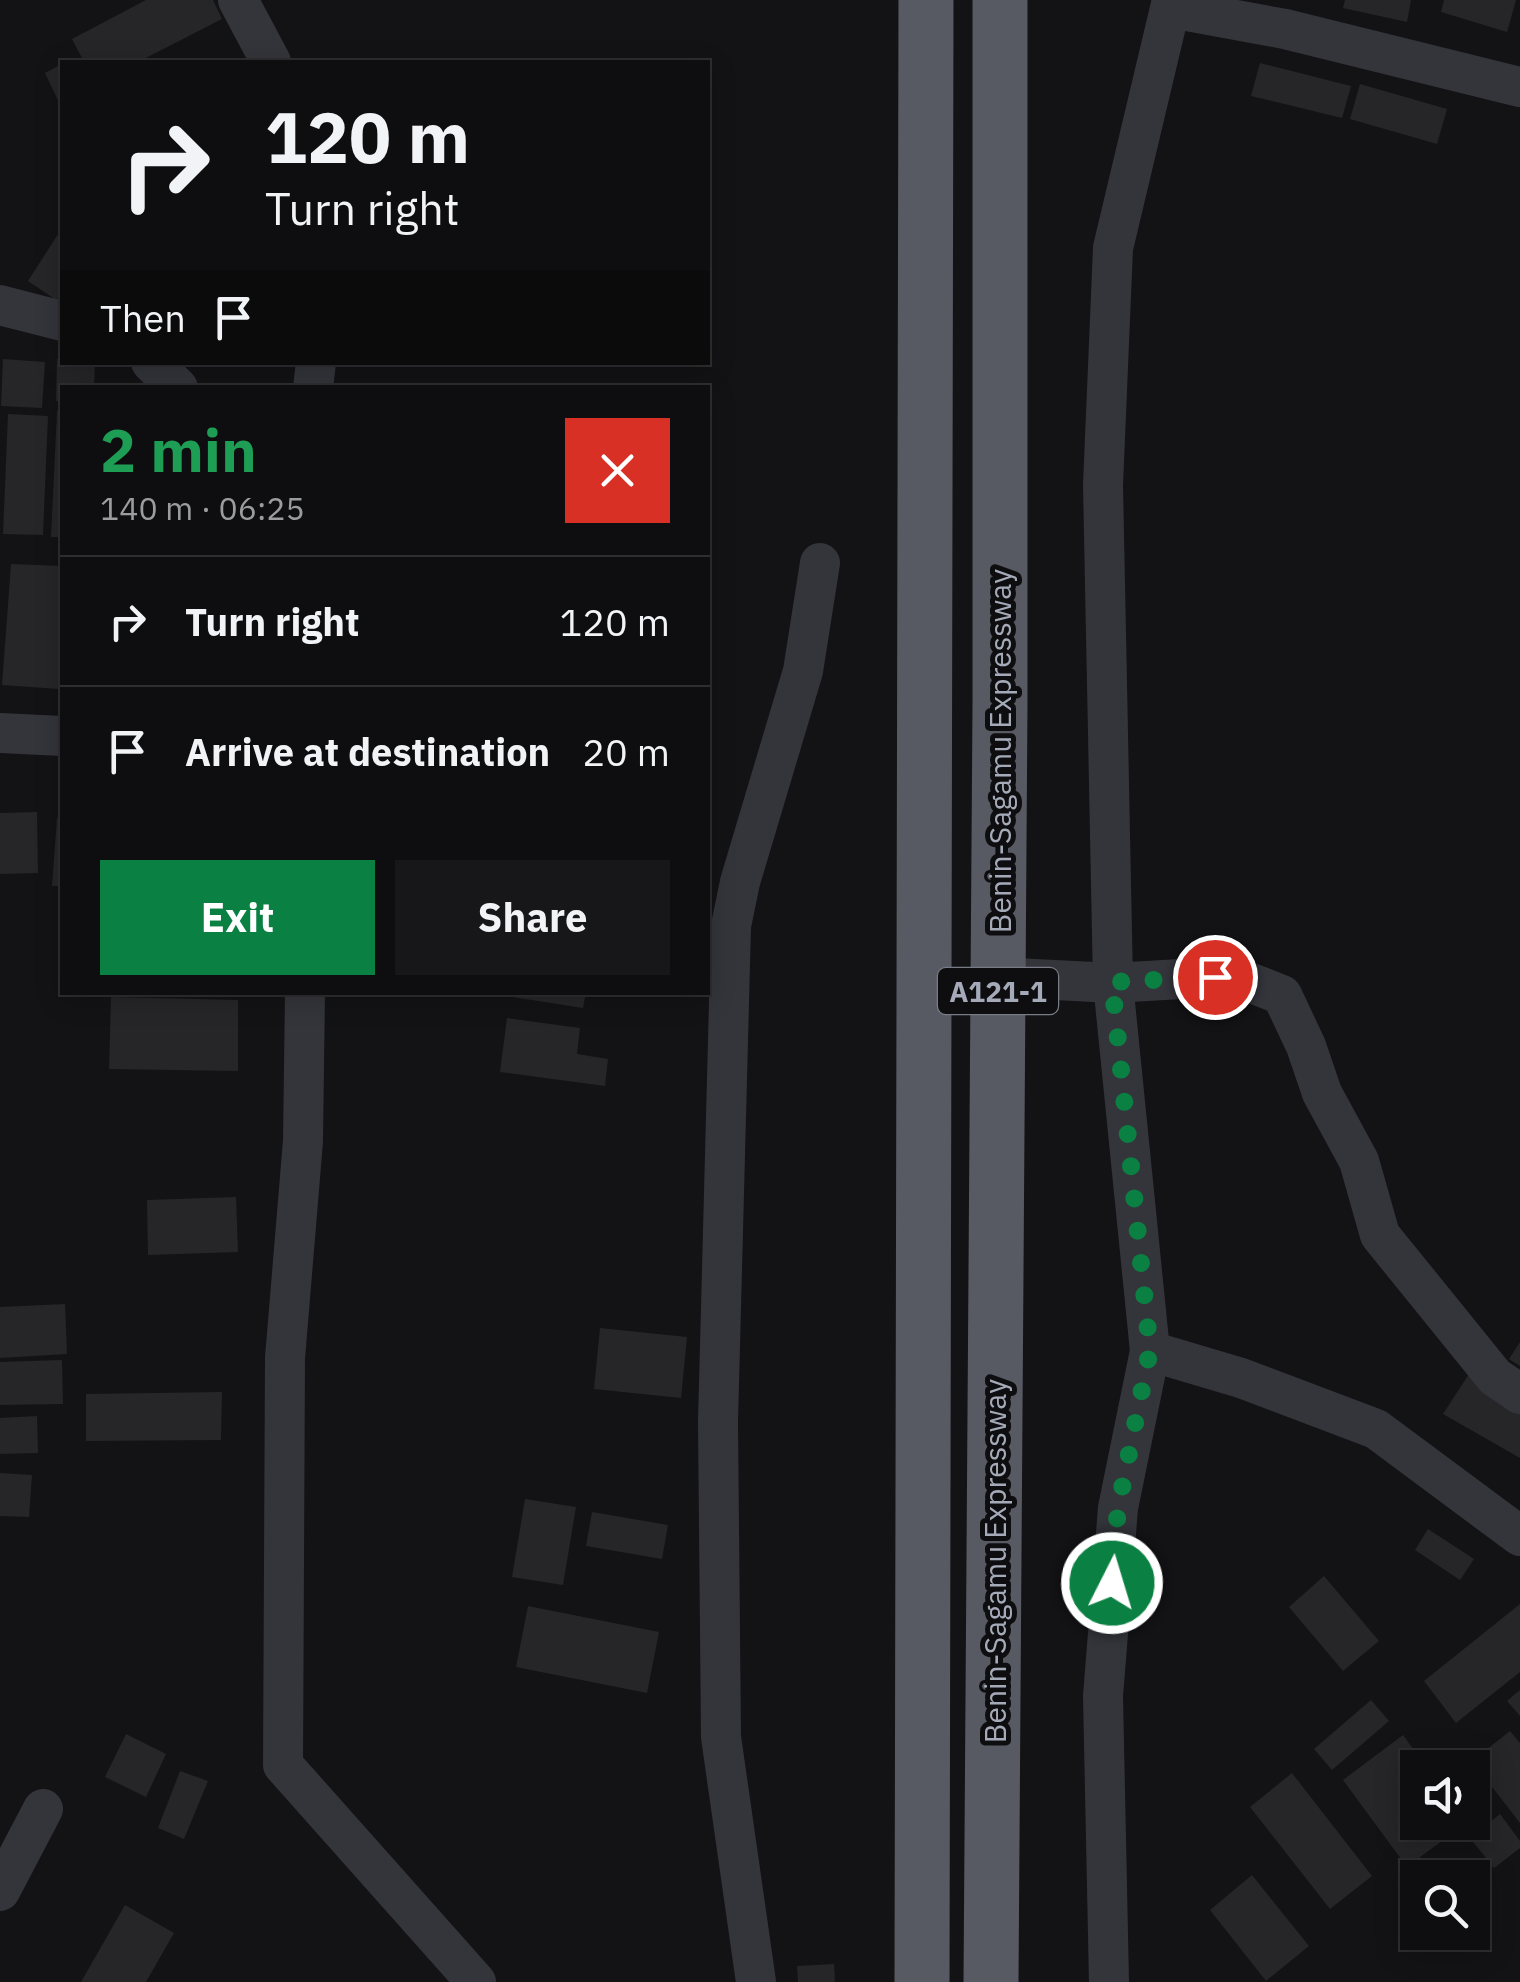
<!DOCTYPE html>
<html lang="en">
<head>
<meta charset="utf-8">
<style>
	:root { --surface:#0e0e10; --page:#171719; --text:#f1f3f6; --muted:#9b9c9f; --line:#2e2e30; --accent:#0b8043 }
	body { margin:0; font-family:"IBM Plex Sans",sans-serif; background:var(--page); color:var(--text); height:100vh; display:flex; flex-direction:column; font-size:38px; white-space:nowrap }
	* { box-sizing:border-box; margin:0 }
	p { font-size:32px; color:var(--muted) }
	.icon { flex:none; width:55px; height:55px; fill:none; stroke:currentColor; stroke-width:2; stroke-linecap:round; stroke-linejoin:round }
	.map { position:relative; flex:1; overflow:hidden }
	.panel { position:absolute; left:60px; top:385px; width:650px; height:610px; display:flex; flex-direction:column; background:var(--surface); border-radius:0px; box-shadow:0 5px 25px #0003,0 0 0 2px var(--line) }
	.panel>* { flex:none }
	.hud { position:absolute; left:60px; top:60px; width:650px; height:305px; border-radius:0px; box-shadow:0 5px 25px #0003,0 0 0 2px var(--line); background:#0e0e10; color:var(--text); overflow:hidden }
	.controls { position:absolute; left:1400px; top:1750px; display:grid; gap:20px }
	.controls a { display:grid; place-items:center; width:90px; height:90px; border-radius:0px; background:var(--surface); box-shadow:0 5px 25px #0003,0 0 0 2px var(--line); font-size:50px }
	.pin { position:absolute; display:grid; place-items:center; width:85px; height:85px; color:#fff; margin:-42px; border:5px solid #fff; border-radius:50%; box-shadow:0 2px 10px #0007 }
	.me { position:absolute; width:110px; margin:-55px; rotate:5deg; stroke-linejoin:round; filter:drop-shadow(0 0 8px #0008) }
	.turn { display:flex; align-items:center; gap:35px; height:210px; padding:0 40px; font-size:45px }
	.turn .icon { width:130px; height:130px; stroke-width:2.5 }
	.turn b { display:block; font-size:70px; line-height:85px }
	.then { display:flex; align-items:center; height:95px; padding:0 40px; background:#0003; gap:20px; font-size:38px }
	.round { display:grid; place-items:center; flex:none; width:105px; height:105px; border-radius:0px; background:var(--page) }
	.head { display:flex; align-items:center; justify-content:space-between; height:170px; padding:0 40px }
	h1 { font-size:60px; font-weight:700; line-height:75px; color:#1e9e55 }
	.primary-button { display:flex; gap:20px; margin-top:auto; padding:20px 40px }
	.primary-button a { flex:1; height:115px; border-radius:0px; background:var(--accent); color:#fff; font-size:40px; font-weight:700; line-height:115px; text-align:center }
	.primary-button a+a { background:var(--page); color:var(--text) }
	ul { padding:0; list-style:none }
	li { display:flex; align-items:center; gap:30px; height:130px; padding:0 40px; border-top:2px solid var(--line) }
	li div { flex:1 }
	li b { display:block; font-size:38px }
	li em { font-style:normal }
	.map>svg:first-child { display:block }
</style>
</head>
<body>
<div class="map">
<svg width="1520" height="1982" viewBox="0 0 1520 1982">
	<rect width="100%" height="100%" fill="#131315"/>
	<g fill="#262629">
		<path d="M146,0H213L222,19L138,62H84L72,39Z"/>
		<path d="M1345,0H1411L1407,22L1343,8Z"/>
		<path d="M1444,0H1516L1507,32L1441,12Z"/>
		<path d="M1260,63L1351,86L1342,118L1251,96Z"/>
		<path d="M62,64V109L45,73Z"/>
		<path d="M1360,84L1447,109L1437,144L1350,119Z"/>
		<path d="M62,228V304L28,281Z"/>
		<path d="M3,359L45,362L42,408L1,406Z"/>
		<path d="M57,359H62V362H95L94,388H62V401H56Z"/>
		<path d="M57,411L62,412V537H51Z"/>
		<path d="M8,414L48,416L43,535L3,534Z"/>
		<path d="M11,564L62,566L59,689L2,685Z"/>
		<path d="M37,812L38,873L0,874V813Z"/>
		<path d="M57,818H62V886H52Z"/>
		<path d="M513,992H586L583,1008L512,997Z"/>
		<path d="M111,997L238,1000V1071L109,1069Z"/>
		<path d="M507,1018L580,1028L577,1054L608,1059L605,1086L500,1072Z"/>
		<path d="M236,1197L238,1252L148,1255L147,1200Z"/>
		<path d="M65,1304L67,1354L0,1358V1307Z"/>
		<path d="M600,1328L687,1337L681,1398L594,1389Z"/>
		<path d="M1520,1342V1366L1509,1359Z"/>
		<path d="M62,1360L63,1404L0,1405V1362Z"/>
		<path d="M1469,1374L1520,1408V1458L1443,1414Z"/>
		<path d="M222,1392L221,1440L86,1441V1394Z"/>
		<path d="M37,1416L38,1453L0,1454V1418Z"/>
		<path d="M0,1473L32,1475L29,1517L0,1516Z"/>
		<path d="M525,1499L576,1507L563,1585L512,1577Z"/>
		<path d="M592,1512L668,1525L662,1559L586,1546Z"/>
		<path d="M1428,1529L1474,1559L1460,1580L1415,1550Z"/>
		<path d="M1324,1576L1379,1641L1343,1671L1289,1607Z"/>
		<path d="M1520,1604V1672L1456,1723L1424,1681Z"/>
		<path d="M528,1606L659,1632L647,1693L516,1667Z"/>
		<path d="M1520,1690V1716L1507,1701Z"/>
		<path d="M1371,1700L1389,1721L1332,1770L1314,1749Z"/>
		<path d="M1510,1731L1520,1743V1823L1472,1761Z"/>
		<path d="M126,1734L166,1754L146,1797L105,1777Z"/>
		<path d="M1403,1735L1427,1768H1418V1822H1467L1407,1867L1343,1780Z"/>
		<path d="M180,1771L208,1781L184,1839L158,1828Z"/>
		<path d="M1292,1773L1372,1876L1330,1909L1250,1807Z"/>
		<path d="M1500,1814L1520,1841V1848L1494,1868L1470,1838Z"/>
		<path d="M1252,1875L1309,1946L1266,1981L1210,1910Z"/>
		<path d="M125,1905L174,1933L146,1982H81Z"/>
		<path d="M834,1964L835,1982H798L797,1966Z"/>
	</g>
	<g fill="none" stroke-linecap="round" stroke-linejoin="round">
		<g stroke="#34353b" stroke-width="40">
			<path d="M238,0L271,62"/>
			<path d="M1171,8L1285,29L1520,87"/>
			<path d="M0,305L62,321"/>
			<path d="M151,362L178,388"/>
			<path d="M313,388L316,362"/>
			<path d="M0,733L62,736"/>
			<path d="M998,977L1113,983L1215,977L1254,984L1282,995L1306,1046L1322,1093L1359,1161L1380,1235L1495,1377L1520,1394"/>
			<path d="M305,992L303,1141L285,1358L283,1765L476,1982"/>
			<path d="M1150,1351L1241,1378L1376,1429L1520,1536"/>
			<path d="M0,1891L43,1809"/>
			<path d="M756,1982L721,1737L718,1422L731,926L740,882L803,671L820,563"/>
			<path d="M1109,1982L1103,1696L1118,1508L1150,1351L1113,983L1103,485L1113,248L1172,0"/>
		</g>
		<g stroke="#585a63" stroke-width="55">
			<path d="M922,1982L926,0"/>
			<path d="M991,1982L1000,704V0"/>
		</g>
	</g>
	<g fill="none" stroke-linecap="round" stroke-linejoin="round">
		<path stroke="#0b8043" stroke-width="18" stroke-dasharray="0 32.4" d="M1112,1583L1118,1508L1150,1350L1112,982L1215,977"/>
	</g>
	<g text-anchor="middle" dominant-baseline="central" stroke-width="10" stroke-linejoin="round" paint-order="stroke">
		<rect fill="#0e0e10" stroke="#777b85" stroke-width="2.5" x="938" y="968" width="120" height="46" rx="8"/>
		<g font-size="28" font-weight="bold" fill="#a4aab7">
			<text x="998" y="991">A121-1</text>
		</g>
		<g font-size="30" fill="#a4aab7" stroke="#0e0e10">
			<text transform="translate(999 751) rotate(-90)">Benin-Sagamu Expressway</text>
			<text transform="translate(994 1561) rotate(-90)">Benin-Sagamu Expressway</text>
		</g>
	</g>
</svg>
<div class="controls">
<a><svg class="icon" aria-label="sound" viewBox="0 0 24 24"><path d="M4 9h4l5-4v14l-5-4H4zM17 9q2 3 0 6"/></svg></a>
<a><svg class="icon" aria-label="search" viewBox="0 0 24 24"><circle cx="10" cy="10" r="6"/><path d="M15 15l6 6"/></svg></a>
</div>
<div class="pin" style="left:1215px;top:977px;background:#d93025"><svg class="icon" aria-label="arrive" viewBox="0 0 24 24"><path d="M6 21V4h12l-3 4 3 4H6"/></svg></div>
<svg class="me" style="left:1112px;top:1583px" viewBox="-20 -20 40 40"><circle r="17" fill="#0b8043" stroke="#fff" stroke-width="3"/><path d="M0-11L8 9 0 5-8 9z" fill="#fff"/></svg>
<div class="hud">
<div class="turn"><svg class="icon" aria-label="right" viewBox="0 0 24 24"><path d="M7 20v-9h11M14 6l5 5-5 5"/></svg><div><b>120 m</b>Turn right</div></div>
<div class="then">Then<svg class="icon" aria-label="arrive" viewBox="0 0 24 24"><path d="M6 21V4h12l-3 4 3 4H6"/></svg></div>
</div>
<section class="panel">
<div class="head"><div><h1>2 min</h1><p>140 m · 06:25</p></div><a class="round" style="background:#d93025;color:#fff"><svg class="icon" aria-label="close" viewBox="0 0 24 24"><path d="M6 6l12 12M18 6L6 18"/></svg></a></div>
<ul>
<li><svg class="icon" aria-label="right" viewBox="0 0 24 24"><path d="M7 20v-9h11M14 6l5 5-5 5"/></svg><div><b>Turn right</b></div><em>120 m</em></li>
<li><svg class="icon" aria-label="arrive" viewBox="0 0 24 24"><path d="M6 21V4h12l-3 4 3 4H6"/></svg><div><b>Arrive at destination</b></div><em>20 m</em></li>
</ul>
<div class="primary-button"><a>Exit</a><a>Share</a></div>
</section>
</div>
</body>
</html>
